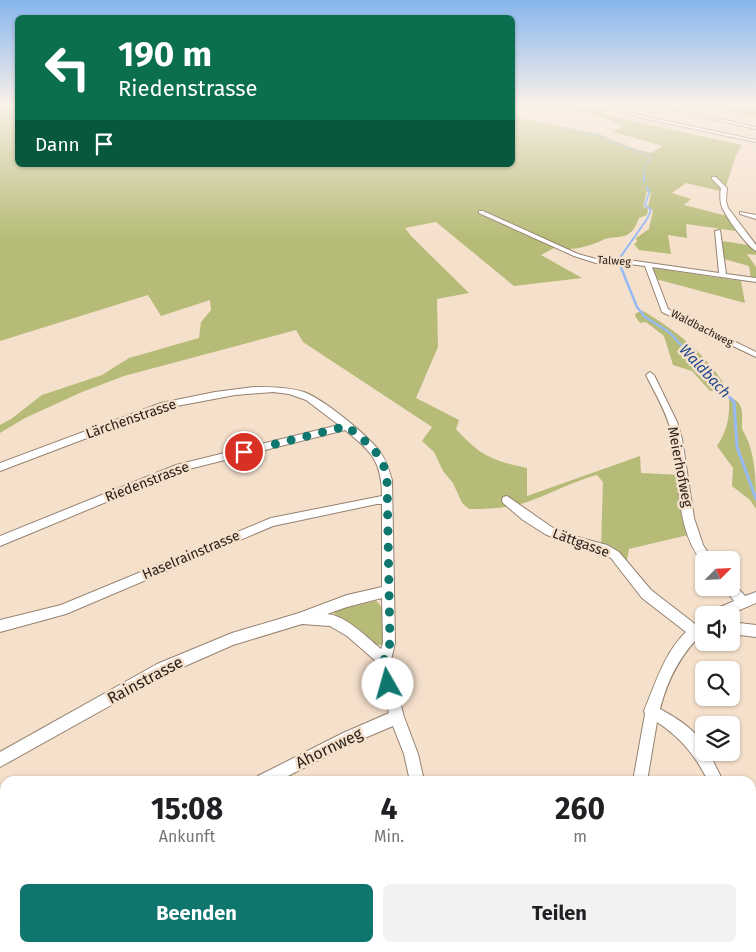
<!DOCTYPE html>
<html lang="de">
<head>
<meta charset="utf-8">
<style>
	:root { --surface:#fff; --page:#f2f2f2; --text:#202124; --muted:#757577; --accent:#0f766e }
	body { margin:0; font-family:"Fira Sans",sans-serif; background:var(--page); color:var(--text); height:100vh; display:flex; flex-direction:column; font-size:19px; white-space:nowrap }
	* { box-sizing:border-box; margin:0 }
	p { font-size:16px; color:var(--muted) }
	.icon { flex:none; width:28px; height:28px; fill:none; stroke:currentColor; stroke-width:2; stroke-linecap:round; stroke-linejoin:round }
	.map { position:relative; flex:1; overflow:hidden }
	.sheet { position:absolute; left:0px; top:776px; width:756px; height:176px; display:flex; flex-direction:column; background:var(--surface); border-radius:15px 15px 0 0; box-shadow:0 1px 4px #0004 }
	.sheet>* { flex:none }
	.hud { position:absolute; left:15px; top:15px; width:500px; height:152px; border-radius:8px; box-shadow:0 1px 4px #0004; background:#0b6e4f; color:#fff; overflow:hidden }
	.needle { width:32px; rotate:66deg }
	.fabs { position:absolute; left:695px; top:551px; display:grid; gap:10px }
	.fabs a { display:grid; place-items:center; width:45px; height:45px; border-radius:8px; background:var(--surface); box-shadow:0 1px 4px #0004; font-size:25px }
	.pin { position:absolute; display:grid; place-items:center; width:42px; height:42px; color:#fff; margin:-21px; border:2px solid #fff; border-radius:50%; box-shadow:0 1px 5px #0007 }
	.me { position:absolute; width:55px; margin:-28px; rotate:353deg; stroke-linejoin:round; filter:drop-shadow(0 0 4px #0008) }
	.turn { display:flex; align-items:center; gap:18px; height:105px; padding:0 20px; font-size:22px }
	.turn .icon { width:65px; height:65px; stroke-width:2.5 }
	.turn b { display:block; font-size:35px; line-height:42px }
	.then { display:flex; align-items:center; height:48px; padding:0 20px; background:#0003; gap:10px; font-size:19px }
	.eta { display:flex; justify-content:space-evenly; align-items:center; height:85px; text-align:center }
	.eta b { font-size:30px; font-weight:700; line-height:35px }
	.cta { display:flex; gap:10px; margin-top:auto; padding:10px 20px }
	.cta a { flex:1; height:58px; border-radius:8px; background:var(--accent); color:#fff; font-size:20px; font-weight:700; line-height:58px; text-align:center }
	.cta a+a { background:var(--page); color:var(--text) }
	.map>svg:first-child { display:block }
</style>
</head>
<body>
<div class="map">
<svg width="756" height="952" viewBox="0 0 756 952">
	<rect width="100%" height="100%" fill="#f5e0cc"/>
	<g fill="#b6bb77">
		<path d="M0,106H17L18,165H512L513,117L599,134L635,149L651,153L663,146L613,132L622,126L608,119L568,108L562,111L534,106H616L605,110V113L607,115L623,119L742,145L736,155L724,192L686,183L672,193L691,199L684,205L731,217L743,232L686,224L687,238L668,235L671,254L639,250L634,244L637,242L636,238L649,229L653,210L648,207L651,193L647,191L643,206L648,209L647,215L639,218C637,222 635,229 631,232C624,239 613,236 605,239C592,245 571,253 556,247L541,255L582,278L514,286L436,222L405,228L411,236L469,293L437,299L438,347L416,398L459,420L456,429C479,455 493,461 527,468V496L640,456L641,473L681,475L692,534L629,549L626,565L601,548L603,482L597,475C573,481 551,494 527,502C509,508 488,509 469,509L462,503L453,483L443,471L434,452L422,441L432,427L303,342L296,330L124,376L82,392L25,418L0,433V425L11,419L42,395L102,375L129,358L199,338L201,322L211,310L210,300L161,316L148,295L0,341Z"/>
		<path d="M700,106H756V117Z"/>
		<path d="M722,241L748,245L756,251V255L747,254L756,267V279L751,278L749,266L724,259Z"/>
		<path d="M652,268L741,281L745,303L656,279Z"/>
		<path d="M643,311C675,330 704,352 724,384L719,391H710L692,371L673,365L664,336L646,322L640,323L635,316L636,313Z"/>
		<path d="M732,398C745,404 742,416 742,429C756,451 756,482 756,509L750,500L732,486L733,468L717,446C727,431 730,417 729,399Z"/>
		<path d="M376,601C388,609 384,629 384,641L382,645H376L358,628L334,614L335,610Z"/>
	</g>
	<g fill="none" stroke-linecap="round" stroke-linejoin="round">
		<path stroke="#96baf4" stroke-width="1" d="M559,128L596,135L651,157L650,161L645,164L644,176"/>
		<g stroke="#96baf4" stroke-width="2">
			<path d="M644,182V175"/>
			<path d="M619,259L647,219L651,210L645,205L649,193L647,187"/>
			<path d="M619,263L620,266"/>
		</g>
		<path stroke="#96baf4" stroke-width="2.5" d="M620,265L637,307L645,317L669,332L714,380"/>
		<path stroke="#96baf4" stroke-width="3" d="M713,379L734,402L737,447L756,499"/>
		<g stroke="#958270" stroke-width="2">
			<g id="minor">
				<path d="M602,106H607L643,116L756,140V142L642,118Z"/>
				<path d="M654,106H660L756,127V129Z"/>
				<path d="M712,177H716L727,188L726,201L728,208L756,245V251C747,246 723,214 721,204C720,199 720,193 721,188L712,179Z"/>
				<path d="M479,211H483L578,254L596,259H621L719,273L715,231L720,230L726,274L756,278V282L652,267L668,309L756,352V357L662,312L645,266L621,263H596L574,256L479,213Z"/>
				<path d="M740,212L756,215V219L740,214Z"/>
				<path d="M650,372L654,375L677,422L682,439L694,518L703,545L713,560H704V564C673,528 681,474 671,431C666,411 655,393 646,375Z"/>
				<path d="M254,387C271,387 288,387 304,392C323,399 368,435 380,452C386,460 389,470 392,480L395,643L391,660L392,671L404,717L418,754L424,781H410L404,754L393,726L353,743L278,781H256L258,776L343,733L389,713L378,671V663L347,636L330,626L302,624L233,645L167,674L0,767V752L157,664L232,633L299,613L347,595L382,587V504H377L273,526L66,614L0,632V620L61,605L271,518L382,496C382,461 371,451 345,430L181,471L0,546V536L176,465L339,425L306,400L289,394L273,392L235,395L166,408L0,471V463L161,403L215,392ZM382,598L383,643L381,649C368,638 345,615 327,614L347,607Z"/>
				<path d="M507,496L553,528L570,535L607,545L619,552L651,590L695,624L704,617V632C681,653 668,678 660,709C675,717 704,734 704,752L709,753L723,781H708C696,756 681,738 657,722L647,781H633L645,714L644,711C655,685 664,653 686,632L642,598L611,558L600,552L570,545L545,534L523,520L503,503L502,500L503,497Z"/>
				<path d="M731,583L734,584L745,596L756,592V603L728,615H709L711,611L734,601L724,588H731Z"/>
				<path d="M731,622L756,625V637L731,634Z"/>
				<path d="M80,948H100L98,952H78Z"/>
				<path d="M398,948H416L417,952H399Z"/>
				<path d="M458,948H484L482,952H456Z"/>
				<path d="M591,948H609L611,952H593Z"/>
				<path d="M693,948H711L710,952H692Z"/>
			</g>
		</g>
		<use href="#minor" fill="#fff" fill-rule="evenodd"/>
	</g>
	<linearGradient id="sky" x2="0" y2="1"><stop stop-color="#87b6ed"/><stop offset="0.44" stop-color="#faf1e8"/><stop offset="1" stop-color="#faf1e8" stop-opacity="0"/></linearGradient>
	<rect width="756" height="239" fill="url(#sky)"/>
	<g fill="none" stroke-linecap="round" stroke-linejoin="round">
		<path stroke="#0f766e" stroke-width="9" stroke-dasharray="0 16.2" d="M244,452L347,426L373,448L383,463L387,480L390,643L384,660L388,684"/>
	</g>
	<g text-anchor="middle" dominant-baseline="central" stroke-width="5" stroke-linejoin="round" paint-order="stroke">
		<g font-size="11" fill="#2a221b" stroke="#f5e0cc">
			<text transform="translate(614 261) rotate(4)">Talweg</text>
			<text transform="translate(702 328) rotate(27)">Waldbachweg</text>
		</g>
		<g font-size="14" fill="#2a221b" stroke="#f5e0cc">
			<text transform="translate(131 419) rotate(-19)">Lärchenstrasse</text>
			<text transform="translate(680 467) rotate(79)">Meierhofweg</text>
			<text transform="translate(147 482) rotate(-21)">Riedenstrasse</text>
			<text transform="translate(581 543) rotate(20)">Lättgasse</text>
			<text transform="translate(191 555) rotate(-23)">Haselrainstrasse</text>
		</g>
		<g font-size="15" font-style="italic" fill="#1e498c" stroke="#f5e0cc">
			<text transform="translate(705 371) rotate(47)">Waldbach</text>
		</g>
		<g font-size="16" fill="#2a221b" stroke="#f5e0cc">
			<text transform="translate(145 680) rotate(-28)">Rainstrasse</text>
			<text transform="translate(329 748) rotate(-26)">Ahornweg</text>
		</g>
	</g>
</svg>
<div class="fabs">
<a><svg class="needle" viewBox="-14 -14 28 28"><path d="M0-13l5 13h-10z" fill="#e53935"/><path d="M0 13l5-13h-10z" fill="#757577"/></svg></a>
<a><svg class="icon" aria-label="sound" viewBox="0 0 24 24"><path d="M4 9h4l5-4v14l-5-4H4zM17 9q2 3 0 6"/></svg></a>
<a><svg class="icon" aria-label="search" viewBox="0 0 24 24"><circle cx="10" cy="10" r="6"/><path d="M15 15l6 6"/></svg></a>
<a><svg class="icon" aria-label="layers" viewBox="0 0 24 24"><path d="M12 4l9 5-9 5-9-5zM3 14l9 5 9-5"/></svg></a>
</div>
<div class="pin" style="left:244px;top:452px;background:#d93025"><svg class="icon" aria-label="arrive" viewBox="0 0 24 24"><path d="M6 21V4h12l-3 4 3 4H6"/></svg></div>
<svg class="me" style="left:388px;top:684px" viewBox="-20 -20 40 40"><circle r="19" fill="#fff"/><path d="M0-13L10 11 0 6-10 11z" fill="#0f766e"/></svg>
<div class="hud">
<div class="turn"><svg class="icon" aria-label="left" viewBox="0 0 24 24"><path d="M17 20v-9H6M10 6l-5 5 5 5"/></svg><div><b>190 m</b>Riedenstrasse</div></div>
<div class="then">Dann<svg class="icon" aria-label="arrive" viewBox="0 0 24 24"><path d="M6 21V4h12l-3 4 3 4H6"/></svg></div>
</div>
<section class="sheet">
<div class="eta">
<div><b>15:08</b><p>Ankunft</p></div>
<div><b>4</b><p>Min.</p></div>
<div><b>260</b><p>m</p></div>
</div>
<div class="cta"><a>Beenden</a><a>Teilen</a></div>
</section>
</div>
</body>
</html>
